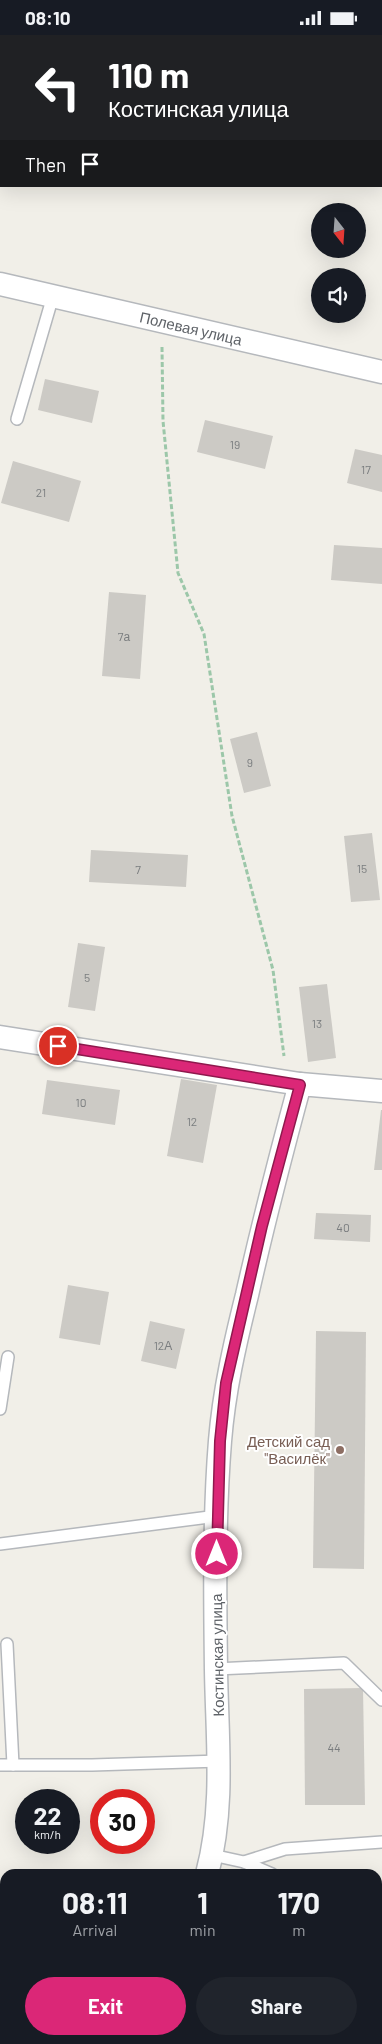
<!DOCTYPE html>
<html lang="en">
<head>
<meta charset="utf-8">
<style>
	:root { --surface:#171b24; --page:#20242c; --text:#f1f3f6; --muted:#9ea1a6; --accent:#db2777 }
	body { margin:0; font-family:Barlow,sans-serif; background:var(--page); color:var(--text); height:100vh; display:flex; flex-direction:column; font-size:19px; white-space:nowrap }
	* { box-sizing:border-box; margin:0 }
	p { font-size:16px; color:var(--muted) }
	.icon { flex:none; width:28px; height:28px; fill:none; stroke:currentColor; stroke-width:2; stroke-linecap:round; stroke-linejoin:round }
	.map { position:relative; flex:1; overflow:hidden }
	.panel { position:absolute; left:0px; top:1834px; width:382px; height:176px; display:flex; flex-direction:column; background:var(--surface); border-radius:15px 15px 0 0; box-shadow:0 5px 20px #0002 }
	.panel>* { flex:none }
	.guide { position:absolute; left:0px; top:0px; width:382px; height:152px; box-shadow:0 5px 20px #0002; background:#202124; color:#fff; overflow:hidden }
	.needle { width:32px; rotate:163deg }
	.tools { position:absolute; left:311px; top:168px; display:grid; gap:10px }
	.tools a { display:grid; place-items:center; width:55px; height:55px; border-radius:50%; background:var(--surface); box-shadow:0 5px 20px #0002; font-size:25px }
	.speed { position:absolute; left:15px; top:1754px; display:flex; gap:10px; font-size:25px; font-weight:700; text-align:center }
	.speed>* { display:grid; place-content:center; width:65px; height:65px; border-radius:50%; background:var(--surface); box-shadow:0 5px 20px #0002; line-height:1 }
	.speed small { font-size:12px; font-weight:400 }
	.speed .limit { border:8px solid #d22; background:#fff; color:#111 }
	.pin { position:absolute; display:grid; place-items:center; width:42px; height:42px; color:#fff; margin:-21px; border:2px solid #fff; border-radius:50%; box-shadow:0 1px 5px #0007 }
	.me { position:absolute; width:55px; margin:-28px; rotate:0deg; stroke-linejoin:round; filter:drop-shadow(0 0 4px #0008) }
	.turn { display:flex; align-items:center; gap:18px; height:105px; padding:0 25px; font-size:22px }
	.turn .icon { width:65px; height:65px; stroke-width:2.5 }
	.turn b { display:block; font-size:35px; line-height:42px }
	.then { display:flex; align-items:center; height:48px; padding:0 25px; background:#0003; gap:10px; font-size:19px }
	.eta { display:flex; justify-content:space-evenly; align-items:center; height:85px; text-align:center }
	.eta b { font-size:30px; font-weight:700; line-height:35px }
	.action { display:flex; gap:10px; margin-top:auto; padding:10px 25px }
	.action a { flex:1; height:58px; border-radius:30px; background:var(--accent); color:#fff; font-size:20px; font-weight:700; line-height:58px; text-align:center }
	.action a+a { background:var(--page); color:var(--text) }
	.status { display:flex; justify-content:space-between; align-items:center; height:35px; padding:0 25px; background:var(--surface); direction:ltr }
	.status svg { height:14px; fill:currentColor }
	.map>svg:first-child { display:block }
</style>
</head>
<body>
<div class="status"><b>08:10</b><svg viewBox="0 0 49 12"><path d="M0 12V9h3v3zM5 12V6h3v6zM10 12V3h3v9zM15 12V0h3v12zM26 1h20v11H26zM47 4h2v5h-2z"/></svg></div>
<div class="map">
<svg width="382" height="2009" viewBox="0 0 382 2009">
	<rect width="100%" height="100%" fill="#f1efe8"/>
	<g fill="#cccac5">
		<path d="M45,344L99,356L92,388L38,375Z"/>
		<path d="M205,385L273,401L265,434L197,417Z"/>
		<path d="M355,414L382,420V457L347,448Z"/>
		<path d="M13,426L81,446L69,487L1,468Z"/>
		<path d="M334,510L382,513V549L331,545Z"/>
		<path d="M109,557L146,560L140,644L102,641Z"/>
		<path d="M257,697L271,751L244,758L230,704Z"/>
		<path d="M372,798L380,865L351,867L344,801Z"/>
		<path d="M91,815L188,820L186,852L89,847Z"/>
		<path d="M78,908L105,912L95,976L68,972Z"/>
		<path d="M327,949L336,1023L308,1027L299,952Z"/>
		<path d="M181,1044L217,1050L203,1128L167,1121Z"/>
		<path d="M47,1045L120,1055L115,1090L42,1079Z"/>
		<path d="M381,1075H382V1135H374Z"/>
		<path d="M316,1178L371,1180L370,1207L314,1204Z"/>
		<path d="M68,1250L109,1257L100,1310L59,1303Z"/>
		<path d="M150,1286L185,1294L176,1334L141,1326Z"/>
		<path d="M316,1296L366,1297L364,1534L313,1533Z"/>
		<path d="M363,1653L365,1770H305L304,1654Z"/>
		<path d="M0,1858L5,1859L2,1936H0Z"/>
		<path d="M300,2005H358L357,2009H300Z"/>
	</g>
	<g fill="none" stroke-linecap="round" stroke-linejoin="round">
		<g stroke="#b5b8bc" stroke-width="14">
			<g id="lane">
				<path d="M17,384L53,261"/>
				<path d="M0,1374L8,1322"/>
				<path d="M0,1509L217,1481"/>
				<path d="M7,1609L13,1730"/>
				<path d="M216,1634L344,1628L382,1665"/>
				<path d="M0,1730H92L220,1726"/>
				<path d="M212,1820L244,1827L285,1814L382,1807"/>
				<path d="M244,1827L272,1839"/>
				<path d="M378,1897L382,1907"/>
				<path d="M7,2005V2009"/>
			</g>
		</g>
		<g stroke="#b5b8bc" stroke-width="25">
			<g id="street">
				<path id="s1" d="M0,249L382,337"/>
				<path d="M0,1002L300,1049"/>
				<path d="M207,1839C225,1772 217,1703 216,1635C215,1559 214,1481 220,1406C224,1356 235,1308 247,1260C263,1189 281,1119 300,1049L382,1056"/>
				<path d="M161,2009L162,2005"/>
			</g>
		</g>
		<path stroke="#9cc7a9" stroke-width="3" stroke-dasharray="5 2.5" stroke-linecap="butt" d="M162,312L163,386L178,538L204,599L232,781L273,935L284,1021"/>
		<use href="#lane" stroke="#fff" stroke-width="11"/>
		<use href="#street" stroke="#fff" stroke-width="22"/>
	</g>
	<g fill="none" stroke-linecap="round" stroke-linejoin="round">
		<g stroke="#8e194d" stroke-width="12">
			<path id="route" d="M58,1011L300,1050L262,1191L226,1348L220,1406L217,1519"/>
		</g>
		<use href="#route" stroke="#db2777" stroke-width="9"/>
	</g>
	<circle fill="#8d6e63" stroke="#fff" stroke-width="2" cx="340" cy="1415" r="5"/>
	<g text-anchor="middle" dominant-baseline="central" stroke-width="4" stroke-linejoin="round" paint-order="stroke">
		<g font-size="12" fill="#7a7d7f">
			<text x="235" y="409">19</text>
			<text x="366" y="434">17</text>
			<text x="41" y="457">21</text>
			<text x="124" y="601">7а</text>
			<text x="250" y="727">9</text>
			<text x="362" y="833">15</text>
			<text x="138" y="834">7</text>
			<text x="87" y="942">5</text>
			<text x="317" y="988">13</text>
			<text x="81" y="1067">10</text>
			<text x="192" y="1086">12</text>
			<text x="343" y="1192">40</text>
			<text x="163" y="1310">12А</text>
			<text x="334" y="1712">44</text>
		</g>
		<g font-size="15" fill="#5f6368" stroke="#fff">
			<text stroke="none"><textPath href="#s1" startOffset="196">Полевая улица</textPath></text>
			<text transform="translate(217 1620) rotate(-91)">Костинская улица</text>
		</g>
		<g font-size="15" fill="#785e54" stroke="#fff" text-anchor="end">
			<text x="330" y="1406">Детский сад<tspan x="330" dy="17">"Василёк"</tspan></text>
		</g>
	</g>
</svg>
<div class="tools">
<a><svg class="needle" viewBox="-14 -14 28 28"><path d="M0-13l5 13h-10z" fill="#e53935"/><path d="M0 13l5-13h-10z" fill="#9ea1a6"/></svg></a>
<a><svg class="icon" aria-label="sound" viewBox="0 0 24 24"><path d="M4 9h4l5-4v14l-5-4H4zM17 9q2 3 0 6"/></svg></a>
</div>
<div class="speed"><div>22<small>km/h</small></div><div class="limit">30</div></div>
<div class="pin" style="left:58px;top:1011px;background:#d93025"><svg class="icon" aria-label="arrive" viewBox="0 0 24 24"><path d="M6 21V4h12l-3 4 3 4H6"/></svg></div>
<svg class="me" style="left:217px;top:1519px" viewBox="-20 -20 40 40"><circle r="17" fill="#db2777" stroke="#fff" stroke-width="3"/><path d="M0-11L8 9 0 5-8 9z" fill="#fff"/></svg>
<div class="guide">
<div class="turn"><svg class="icon" aria-label="left" viewBox="0 0 24 24"><path d="M17 20v-9H6M10 6l-5 5 5 5"/></svg><div><b>110 m</b>Костинская улица</div></div>
<div class="then">Then<svg class="icon" aria-label="arrive" viewBox="0 0 24 24"><path d="M6 21V4h12l-3 4 3 4H6"/></svg></div>
</div>
<section class="panel">
<div class="eta">
<div><b>08:11</b><p>Arrival</p></div>
<div><b>1</b><p>min</p></div>
<div><b>170</b><p>m</p></div>
</div>
<div class="action"><a>Exit</a><a>Share</a></div>
</section>
</div>
</body>
</html>
